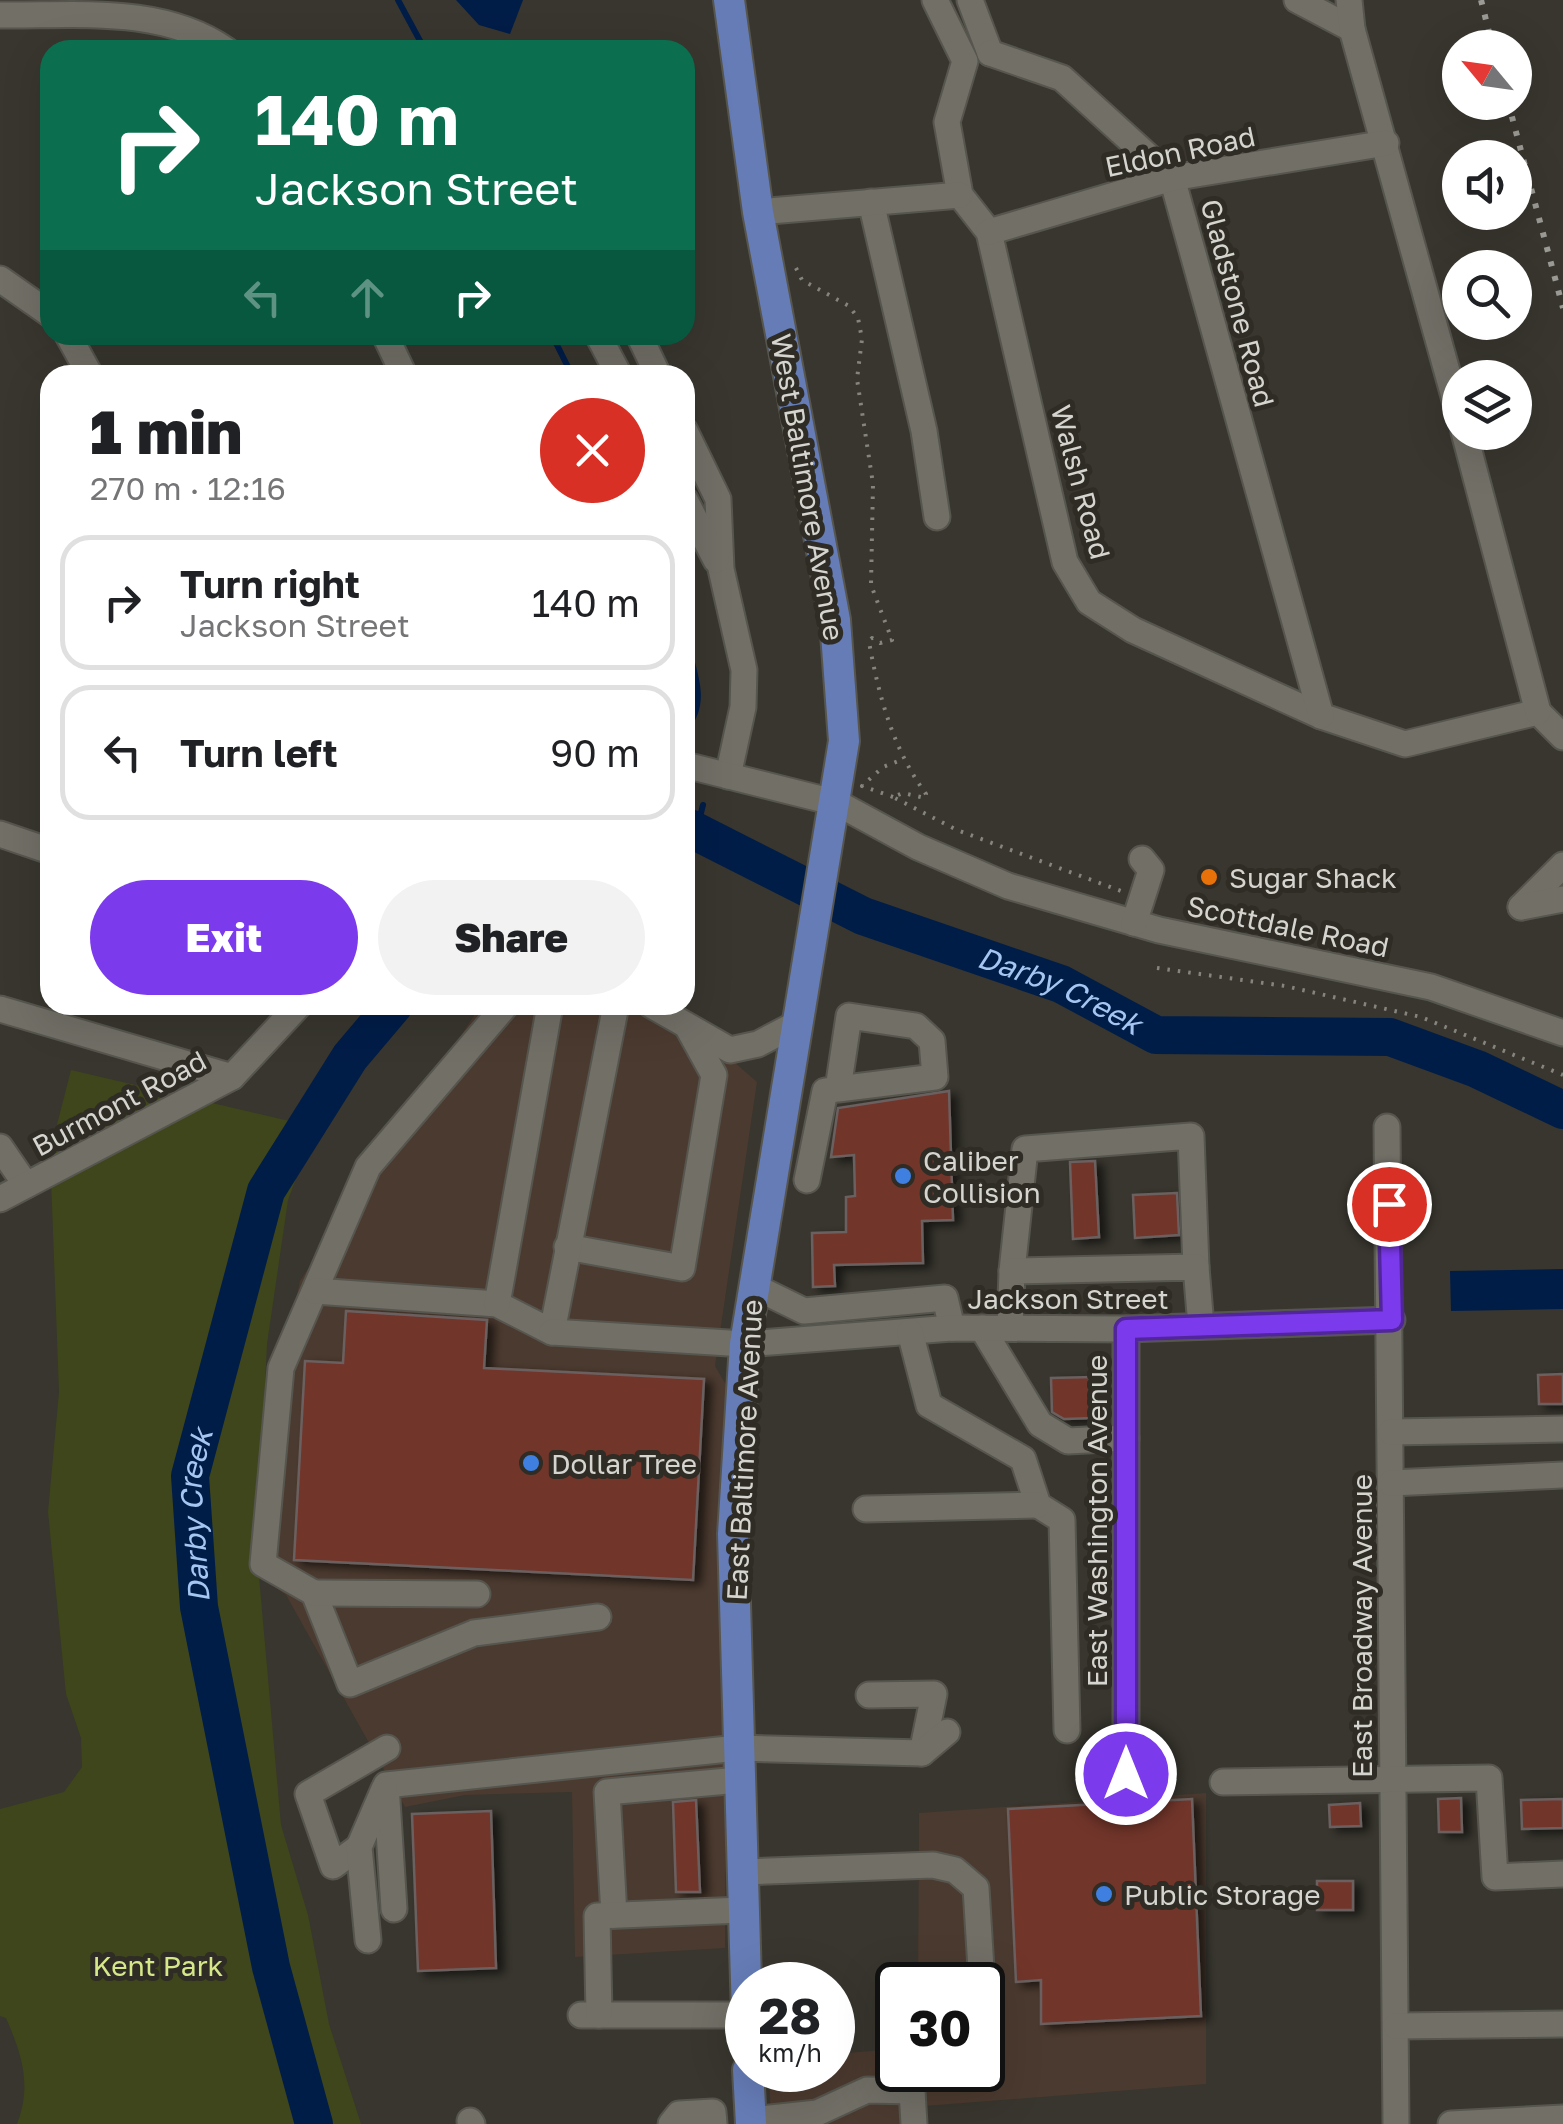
<!DOCTYPE html>
<html lang="en">
<head>
<meta charset="utf-8">
<style>
	:root { --surface:#fff; --page:#f2f2f2; --text:#202124; --muted:#757577; --line:#e0e0e0; --accent:#7c3aed }
	body { margin:0; font-family:"Golos Text",sans-serif; background:var(--page); color:var(--text); height:100vh; display:flex; flex-direction:column; font-size:38px; white-space:nowrap }
	* { box-sizing:border-box; margin:0 }
	p { font-size:32px; color:var(--muted) }
	.icon { flex:none; width:55px; height:55px; fill:none; stroke:currentColor; stroke-width:2; stroke-linecap:round; stroke-linejoin:round }
	.map { position:relative; flex:1; overflow:hidden }
	.sheet { position:absolute; left:40px; top:365px; width:655px; height:650px; display:flex; flex-direction:column; background:var(--surface); border-radius:30px; box-shadow:0 10px 40px #0002 }
	.sheet>* { flex:none }
	.banner { position:absolute; left:40px; top:40px; width:655px; height:305px; border-radius:30px; box-shadow:0 10px 40px #0002; background:#0b6e4f; color:#fff; overflow:hidden }
	.needle { width:65px; rotate:299deg }
	.fabs { position:absolute; left:1442px; top:30px; display:grid; gap:20px }
	.fabs a { display:grid; place-items:center; width:90px; height:90px; border-radius:50%; background:var(--surface); box-shadow:0 10px 40px #0002; font-size:50px }
	.speed { position:absolute; left:725px; top:1962px; display:flex; gap:20px; font-size:50px; font-weight:700; text-align:center }
	.speed>* { display:grid; place-content:center; width:130px; height:130px; border-radius:50%; background:var(--surface); box-shadow:0 10px 40px #0002; line-height:1 }
	.speed small { font-size:25px; font-weight:400 }
	.speed .limit { border:5px solid #111; border-radius:15px; background:#fff; color:#111 }
	.pin { position:absolute; display:grid; place-items:center; width:85px; height:85px; color:#fff; margin:-42px; border:5px solid #fff; border-radius:50%; box-shadow:0 2px 10px #0007 }
	.me { position:absolute; width:110px; margin:-55px; rotate:0deg; stroke-linejoin:round; filter:drop-shadow(0 0 8px #0008) }
	.turn { display:flex; align-items:center; gap:35px; height:210px; padding:0 50px; font-size:45px }
	.turn .icon { width:130px; height:130px; stroke-width:2.5 }
	.turn b { display:block; font-size:70px; line-height:85px }
	.lanes { display:flex; align-items:center; height:95px; padding:0 50px; background:#0003; justify-content:center; gap:50px; direction:ltr }
	.lanes .off { opacity:.35 }
	.round { display:grid; place-items:center; flex:none; width:105px; height:105px; border-radius:52px; background:var(--page) }
	.summary { display:flex; align-items:center; justify-content:space-between; height:170px; padding:0 50px }
	h1 { font-size:60px; font-weight:800; line-height:75px }
	.primary-button { display:flex; gap:20px; margin-top:auto; padding:20px 50px }
	.primary-button a { flex:1; height:115px; border-radius:60px; background:var(--accent); color:#fff; font-size:40px; font-weight:800; line-height:115px; text-align:center }
	.primary-button a+a { background:var(--page); color:var(--text) }
	ul { padding:0; list-style:none }
	li { display:flex; align-items:center; gap:30px; height:135px; margin:0 20px 15px; padding:0 30px; border:5px solid var(--line); border-radius:30px }
	li div { flex:1 }
	li b { display:block; font-size:38px }
	li em { font-style:normal }
	.map>svg:first-child { display:block }
</style>
</head>
<body>
<div class="map">
<svg width="1563" height="2124" viewBox="0 0 1563 2124">
	<defs>
		<filter id="shadow"><feDropShadow dx="7" dy="4" stdDeviation="5" flood-color="#0009"/></filter>
	</defs>
	<rect width="100%" height="100%" fill="#38362e"/>
	<g fill="#4b3a2f">
		<path d="M481,1005H669L757,1082L715,1366L728,1388L725,1948L575,1957L572,1792L465,1795L405,1807L286,1595L240,1562L300,1281Z"/>
		<path d="M1206,1793V2084L925,2106V2124H771L769,2070H832L833,2054L897,2049L898,2070H982V1985H918L919,1813Z"/>
	</g>
	<path fill="#3f461b" d="M71,1070L315,1127L288,1200L267,1344L257,1554L281,1825L308,1915L329,2024L361,2124H17C32,2085 22,2055 6,2018L0,2016V1809L64,1792L82,1767L81,1738L66,1694L48,1512L59,1392L50,1152Z"/>
	<g fill="#001d48">
		<path d="M456,0H523L510,34L479,25Z"/>
		<path d="M1563,1269V1309L1451,1311L1450,1271Z"/>
	</g>
	<g fill="none" stroke-linecap="round" stroke-linejoin="round">
		<g stroke="#001d48" stroke-width="6">
			<path d="M398,0L425,50"/>
			<path d="M552,335L572,375"/>
			<path d="M685,636C692,669 710,701 685,730"/>
			<path d="M696,832L703,805"/>
		</g>
		<g stroke="#001d48" stroke-width="38">
			<path id="s1" d="M685,826L863,916L1061,984L1156,1035L1390,1037L1477,1069L1563,1110"/>
			<path id="s2" d="M314,2124L271,1967L199,1607L190,1476L266,1191L350,1057L394,1005"/>
		</g>
	</g>
	<g fill="#71342c" stroke="#6b605e" stroke-width="2.5" filter="url(#shadow)">
		<path d="M949,1091L953,1220L922,1221L923,1263L834,1265L835,1286L813,1287L812,1233L846,1232V1197L855,1196L854,1155L831,1157L838,1108Z"/>
		<path d="M1095,1161L1099,1237L1073,1239L1070,1162Z"/>
		<path d="M1177,1193L1179,1235L1135,1238L1133,1195Z"/>
		<path d="M346,1311L487,1320L484,1368L704,1379L693,1580L294,1560L305,1361L343,1363Z"/>
		<path d="M1563,1374V1404H1539L1538,1375Z"/>
		<path d="M1094,1377L1095,1418L1064,1419L1052,1412L1051,1378Z"/>
		<path d="M1461,1798L1462,1832H1439L1438,1799Z"/>
		<path d="M1192,1799L1201,2016L1041,2024V1980L1016,1982L1008,1809Z"/>
		<path d="M1563,1799V1828L1522,1829L1521,1800Z"/>
		<path d="M696,1800L700,1892H676L673,1802Z"/>
		<path d="M1360,1803L1361,1826L1330,1827L1329,1805Z"/>
		<path d="M491,1811L496,1968L418,1971L412,1814Z"/>
		<rect x="1317" y="1881" width="36" height="29"/>
	</g>
	<g fill="none" stroke-linecap="round" stroke-linejoin="round">
		<g stroke="#56554e" stroke-width="29">
			<g id="minor">
				<path d="M935,0L965,61L947,122L960,195L989,232L1065,562L1089,602L1133,630L1321,716L1405,744L1538,712L1563,737"/>
				<path d="M970,0L990,53"/>
				<path d="M1297,0L1352,29"/>
				<path d="M1349,0L1352,29L1460,418"/>
				<path d="M0,15C76,16 161,5 226,50"/>
				<path d="M990,53L1062,78L1172,178L1321,716"/>
				<path d="M871,202L924,431L937,517"/>
				<path d="M758,212L960,195"/>
				<path d="M989,232L1172,178L1386,143"/>
				<path d="M0,279L50,314"/>
				<path d="M68,335L90,375"/>
				<path d="M385,335L404,375"/>
				<path d="M598,335L619,375"/>
				<path d="M639,335L658,375"/>
				<path d="M685,431L718,499L721,569L744,670L743,707L728,776"/>
				<path d="M1464,432L1538,712"/>
				<path d="M685,500L716,560"/>
				<path d="M685,765L837,803L918,847L1008,886L1159,930L1431,987L1563,1033"/>
				<path d="M0,834L50,851"/>
				<path d="M1521,907L1563,865"/>
				<path d="M1521,907L1563,899"/>
				<path d="M1134,923L1151,870L1142,859"/>
				<path d="M506,1005L368,1167L281,1368L263,1564L314,1593L350,1684L474,1633L598,1617"/>
				<path d="M651,1005L730,1050L758,1044L798,1023"/>
				<path d="M0,1009L232,1077"/>
				<path d="M1387,1127L1396,2124"/>
				<path d="M0,1147L26,1185"/>
				<path d="M807,1180L825,1091L838,1089L935,1077L932,1041L916,1026L849,1016L838,1089"/>
				<path d="M0,1199L232,1077L299,1005"/>
				<path d="M567,1247L682,1268L714,1075L687,1026"/>
				<path d="M1012,1271L1025,1149L1191,1136L1196,1267"/>
				<path d="M753,1286L804,1311L945,1298L952,1328"/>
				<path d="M315,1291L497,1304L552,1332L616,1005"/>
				<path d="M497,1304L550,1005"/>
				<path d="M982,1328L1040,1424L1068,1441L1126,1438"/>
				<path d="M1010,1328L1012,1271L1196,1267L1201,1326"/>
				<path d="M1126,1329V1773"/>
				<path d="M552,1332L745,1344L952,1328L1126,1329L1392,1320"/>
				<path d="M910,1332L929,1405L1023,1459L1038,1505L1062,1520L1067,1730"/>
				<path d="M1391,1432L1563,1429"/>
				<path d="M1391,1483L1563,1475"/>
				<path d="M866,1509L1038,1505"/>
				<path d="M314,1593L477,1594"/>
				<path d="M869,1695L934,1694L922,1753"/>
				<path d="M1223,1782L1489,1778L1495,1877L1563,1874"/>
				<path d="M359,1847L333,1866L308,1794L387,1748"/>
				<path d="M741,1872L933,1865L955,1870L976,1888L982,1985"/>
				<path d="M394,1909L386,1785L738,1748L922,1753L947,1732"/>
				<path d="M614,1915L607,1792L739,1780"/>
				<path d="M368,1940L359,1847L384,1789"/>
				<path d="M581,2015H746"/>
				<path d="M599,2015L597,1916L742,1910"/>
				<path d="M1396,2026L1563,2024"/>
				<path d="M751,2120L817,2113L867,2090L912,2091L914,2124"/>
				<path d="M470,2121L472,2124"/>
				<path d="M671,2124L679,2114L713,2112L714,2124"/>
				<path d="M1451,2124L1563,2118"/>
			</g>
		</g>
		<g stroke="#56554e" stroke-width="34">
			<g id="major">
				<path d="M729,0L758,212L835,620L844,741L745,1344L733,1534L748,2050"/>
				<path d="M748,2070L751,2124"/>
			</g>
		</g>
		<g stroke="#85847d" stroke-width="4" stroke-dasharray="2.5 8" stroke-linecap="butt">
			<path d="M796,268L802,280L849,306L858,318L862,339L857,379L873,484L871,585L892,640L880,643L872,638L869,642C879,697 893,749 926,794L925,798L903,793L893,797L957,830L1121,891"/>
			<path d="M893,797L862,786L883,767L901,760"/>
			<path d="M1157,968L1285,986L1421,1017L1563,1075"/>
		</g>
		<use href="#minor" stroke="#716f66" stroke-width="25"/>
		<use href="#major" stroke="#657cb6" stroke-width="30"/>
		<g stroke="#9b9a94" stroke-width="6" stroke-dasharray="5 10" stroke-linecap="butt">
			<path d="M1481,0L1493,48"/>
			<path d="M1508,102L1563,308"/>
		</g>
	</g>
	<g fill="none" stroke-linecap="round" stroke-linejoin="round">
		<g stroke="#51269a" stroke-width="25">
			<path id="route" d="M1126,1774V1329L1392,1320L1389,1204"/>
		</g>
		<use href="#route" stroke="#7c3aed" stroke-width="18"/>
	</g>
	<circle fill="#e8710a" stroke="#2e2c24" stroke-width="4" cx="1209" cy="877" r="10"/>
	<g fill="#3f7fe0" stroke="#2e2c24" stroke-width="4">
		<circle cx="903" cy="1176" r="10"/>
		<circle cx="531" cy="1463" r="10"/>
		<circle cx="1104" cy="1894" r="10"/>
	</g>
	<g text-anchor="middle" dominant-baseline="central" stroke-width="10" stroke-linejoin="round" paint-order="stroke">
		<g font-size="28" fill="#d5d4cf" stroke="#2e2c24">
			<text transform="translate(1180 151) rotate(-12)">Eldon Road</text>
			<text transform="translate(1238 303) rotate(75)">Gladstone Road</text>
			<text transform="translate(1081 482) rotate(75)">Walsh Road</text>
			<text transform="translate(808 487) rotate(80)">West Baltimore Avenue</text>
			<text transform="translate(1288 926) rotate(12)">Scottdale Road</text>
			<text transform="translate(119 1103) rotate(-28)">Burmont Road</text>
			<text x="1068" y="1298">Jackson Street</text>
			<text transform="translate(744 1450) rotate(-87)">East Baltimore Avenue</text>
			<text transform="translate(1096 1521) rotate(-90)">East Washington Avenue</text>
			<text transform="translate(1361 1626) rotate(-90)">East Broadway Avenue</text>
		</g>
		<g font-size="28" fill="#d5d4cf" stroke="#2e2c24" text-anchor="start">
			<text x="1229" y="877">Sugar Shack</text>
			<text x="923" y="1160">Caliber<tspan x="923" dy="32">Collision</tspan></text>
			<text x="551" y="1463">Dollar Tree</text>
			<text x="1124" y="1894">Public Storage</text>
		</g>
		<g font-size="28" fill="#d6e78a" stroke="#2e2c24">
			<text x="158" y="1965">Kent Park</text>
		</g>
		<g font-size="30" font-style="italic" fill="#a6c6f2" stroke="#2e2c24">
			<text stroke="none"><textPath href="#s1" startOffset="410">Darby Creek</textPath></text>
			<text stroke="none"><textPath href="#s2" startOffset="622">Darby Creek</textPath></text>
		</g>
	</g>
</svg>
<div class="fabs">
<a><svg class="needle" viewBox="-14 -14 28 28"><path d="M0-13l5 13h-10z" fill="#e53935"/><path d="M0 13l5-13h-10z" fill="#757577"/></svg></a>
<a><svg class="icon" aria-label="sound" viewBox="0 0 24 24"><path d="M4 9h4l5-4v14l-5-4H4zM17 9q2 3 0 6"/></svg></a>
<a><svg class="icon" aria-label="search" viewBox="0 0 24 24"><circle cx="10" cy="10" r="6"/><path d="M15 15l6 6"/></svg></a>
<a><svg class="icon" aria-label="layers" viewBox="0 0 24 24"><path d="M12 4l9 5-9 5-9-5zM3 14l9 5 9-5"/></svg></a>
</div>
<div class="speed"><div>28<small>km/h</small></div><div class="limit">30</div></div>
<div class="pin" style="left:1389px;top:1204px;background:#d93025"><svg class="icon" aria-label="arrive" viewBox="0 0 24 24"><path d="M6 21V4h12l-3 4 3 4H6"/></svg></div>
<svg class="me" style="left:1126px;top:1774px" viewBox="-20 -20 40 40"><circle r="17" fill="#7c3aed" stroke="#fff" stroke-width="3"/><path d="M0-11L8 9 0 5-8 9z" fill="#fff"/></svg>
<div class="banner">
<div class="turn"><svg class="icon" aria-label="right" viewBox="0 0 24 24"><path d="M7 20v-9h11M14 6l5 5-5 5"/></svg><div><b>140 m</b>Jackson Street</div></div>
<div class="lanes"><svg class="icon off" aria-label="left" viewBox="0 0 24 24"><path d="M17 20v-9H6M10 6l-5 5 5 5"/></svg><svg class="icon off" aria-label="ahead" viewBox="0 0 24 24"><path d="M12 20V5M6 11l6-6 6 6"/></svg><svg class="icon" aria-label="right" viewBox="0 0 24 24"><path d="M7 20v-9h11M14 6l5 5-5 5"/></svg></div>
</div>
<section class="sheet">
<div class="summary"><div><h1>1 min</h1><p>270 m · 12:16</p></div><a class="round" style="background:#d93025;color:#fff"><svg class="icon" aria-label="close" viewBox="0 0 24 24"><path d="M6 6l12 12M18 6L6 18"/></svg></a></div>
<ul>
<li><svg class="icon" aria-label="right" viewBox="0 0 24 24"><path d="M7 20v-9h11M14 6l5 5-5 5"/></svg><div><b>Turn right</b><p>Jackson Street</p></div><em>140 m</em></li>
<li><svg class="icon" aria-label="left" viewBox="0 0 24 24"><path d="M17 20v-9H6M10 6l-5 5 5 5"/></svg><div><b>Turn left</b></div><em>90 m</em></li>
</ul>
<div class="primary-button"><a>Exit</a><a>Share</a></div>
</section>
</div>
</body>
</html>
